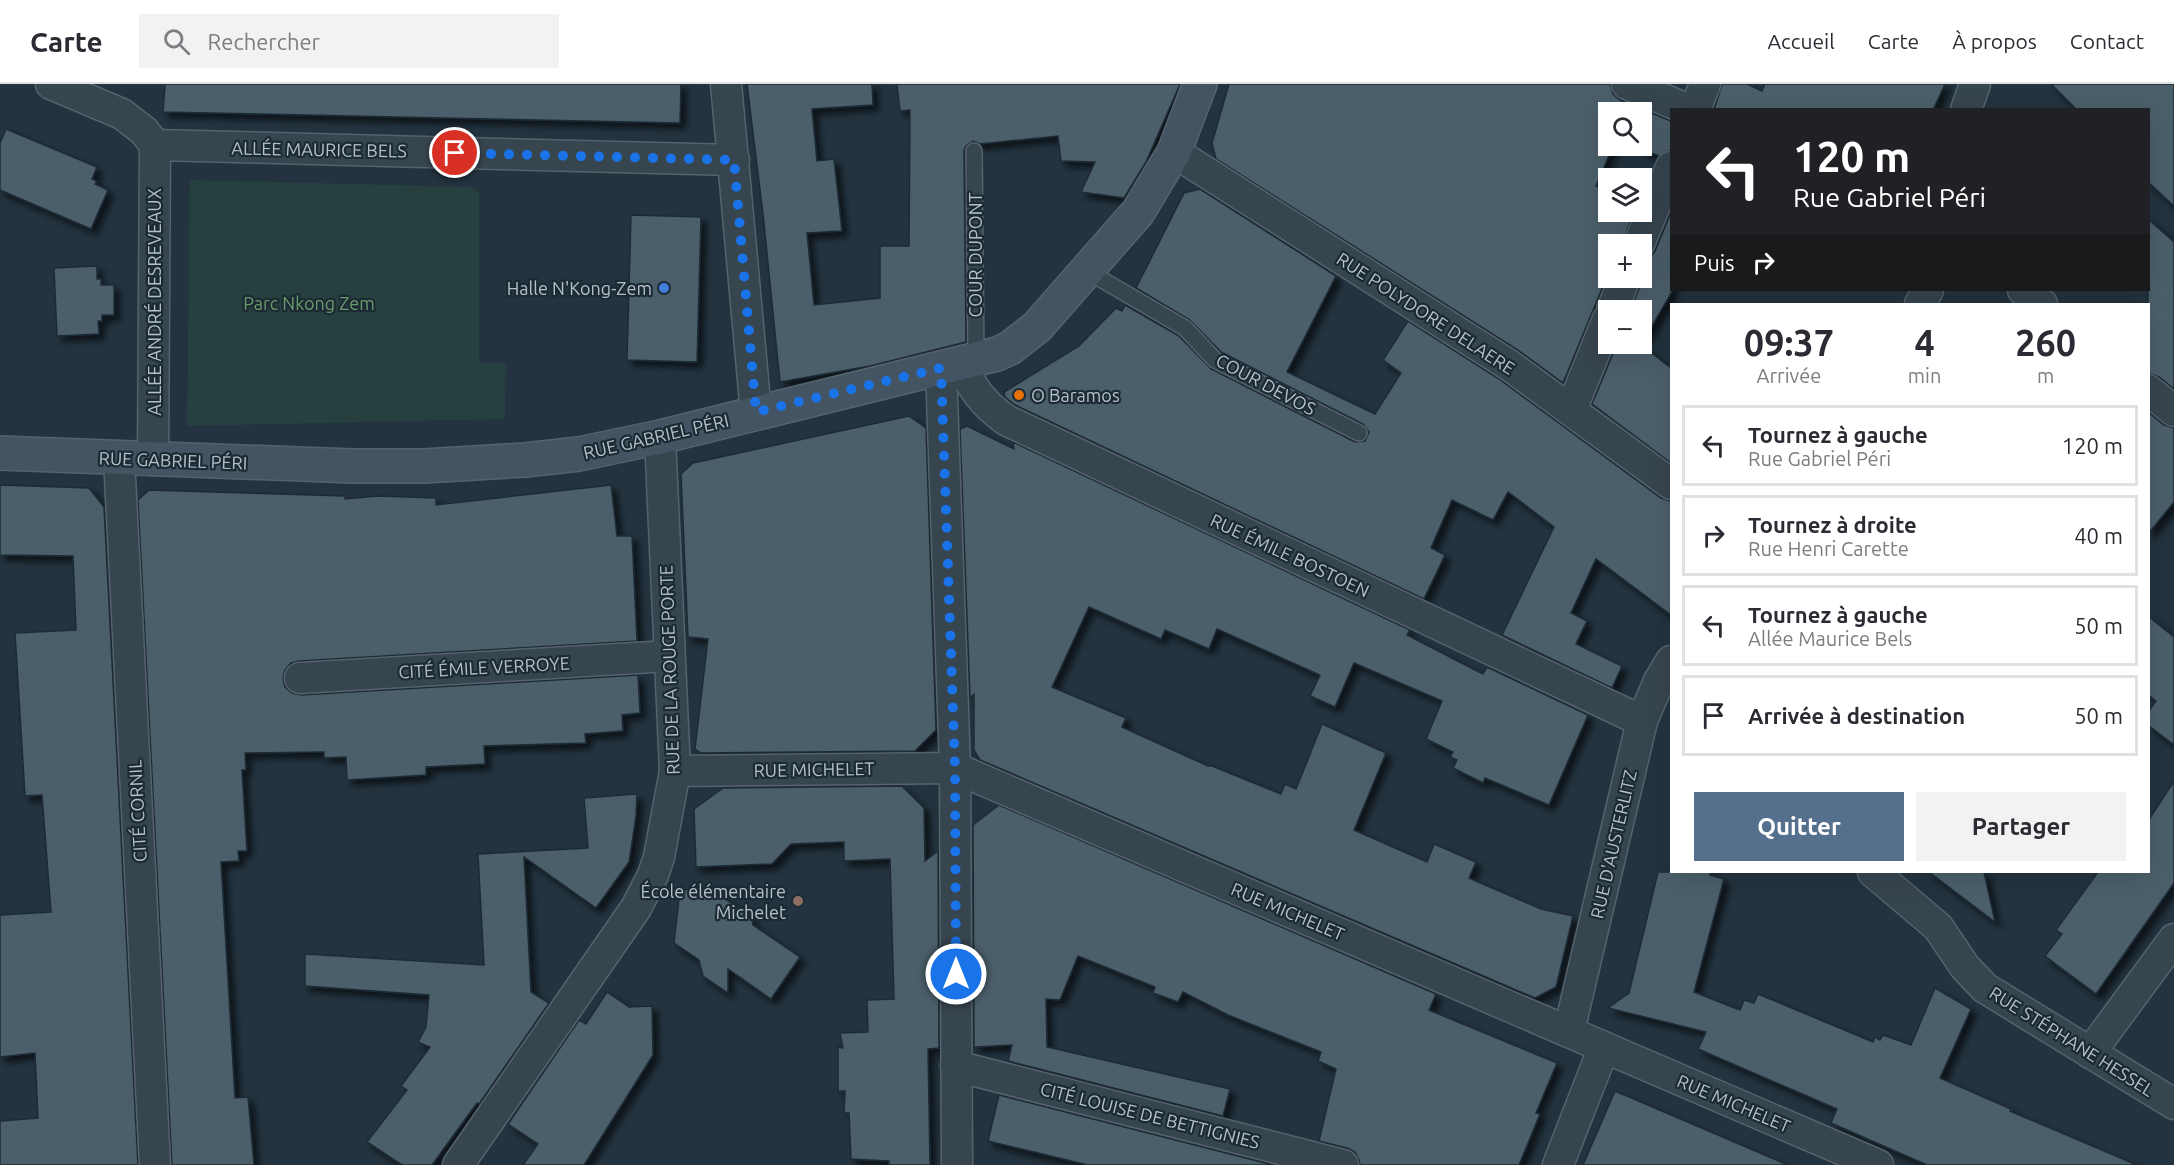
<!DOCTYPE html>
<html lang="fr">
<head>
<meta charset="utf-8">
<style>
	:root { --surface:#fff; --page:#f2f2f3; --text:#2b2b33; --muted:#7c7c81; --line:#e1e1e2; --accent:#54708d }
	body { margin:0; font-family:Ubuntu,sans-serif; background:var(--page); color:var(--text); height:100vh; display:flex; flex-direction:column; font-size:22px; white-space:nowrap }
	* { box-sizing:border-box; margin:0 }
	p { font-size:20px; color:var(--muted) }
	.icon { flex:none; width:33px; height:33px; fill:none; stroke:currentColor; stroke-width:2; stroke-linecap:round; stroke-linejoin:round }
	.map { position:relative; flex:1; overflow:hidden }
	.panel { position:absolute; left:1670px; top:219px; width:480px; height:570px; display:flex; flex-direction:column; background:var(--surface); border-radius:0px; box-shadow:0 6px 24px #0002 }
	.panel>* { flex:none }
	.hud { position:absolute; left:1670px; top:24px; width:480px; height:183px; border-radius:0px; box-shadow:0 6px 24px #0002; background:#202124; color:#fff; overflow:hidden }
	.buttons { position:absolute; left:1598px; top:18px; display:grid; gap:12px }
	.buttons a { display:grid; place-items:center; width:54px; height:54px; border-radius:0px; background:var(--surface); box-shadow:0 6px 24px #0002; font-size:30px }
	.pin { position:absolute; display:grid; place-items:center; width:51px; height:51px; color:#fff; margin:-26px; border:3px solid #fff; border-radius:50%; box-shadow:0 2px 6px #0007 }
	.me { position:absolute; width:66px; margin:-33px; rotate:0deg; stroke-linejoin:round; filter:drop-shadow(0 0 4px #0008) }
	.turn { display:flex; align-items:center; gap:21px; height:126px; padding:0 24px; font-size:27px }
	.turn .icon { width:78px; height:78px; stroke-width:2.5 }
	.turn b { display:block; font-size:42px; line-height:51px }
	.then { display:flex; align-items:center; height:57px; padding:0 24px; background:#0003; gap:12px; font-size:22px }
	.eta { display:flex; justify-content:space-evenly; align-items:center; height:102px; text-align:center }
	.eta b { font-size:36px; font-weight:600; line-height:42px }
	.button { display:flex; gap:12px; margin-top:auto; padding:12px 24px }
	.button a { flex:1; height:69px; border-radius:0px; background:var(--accent); color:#fff; font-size:24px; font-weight:600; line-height:69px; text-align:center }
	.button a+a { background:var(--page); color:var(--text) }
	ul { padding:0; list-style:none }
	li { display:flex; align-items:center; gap:18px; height:81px; margin:0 12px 9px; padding:0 12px; border:3px solid var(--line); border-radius:0px }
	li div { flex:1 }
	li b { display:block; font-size:22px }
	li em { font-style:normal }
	header { display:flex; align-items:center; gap:36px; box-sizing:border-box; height:84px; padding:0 30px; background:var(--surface); border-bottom:2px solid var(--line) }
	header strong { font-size:28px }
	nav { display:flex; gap:33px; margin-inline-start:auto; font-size:21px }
	.search { width:420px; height:54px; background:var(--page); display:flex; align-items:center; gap:15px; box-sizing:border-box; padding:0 21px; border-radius:0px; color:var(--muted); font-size:22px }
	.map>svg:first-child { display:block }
</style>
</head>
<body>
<header>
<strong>Carte</strong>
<div class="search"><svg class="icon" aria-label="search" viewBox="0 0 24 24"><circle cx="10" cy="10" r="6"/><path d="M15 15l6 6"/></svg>Rechercher</div>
<nav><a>Accueil</a><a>Carte</a><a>À propos</a><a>Contact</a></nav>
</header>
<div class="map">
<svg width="2174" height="1081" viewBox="0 0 2174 1081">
	<defs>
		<filter id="shadow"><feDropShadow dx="5.5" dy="5.5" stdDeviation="3" flood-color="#0009"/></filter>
	</defs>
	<rect width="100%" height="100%" fill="#23333f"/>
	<path fill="#25403f" d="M190,96L471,103L479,108V279H506L505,335L187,342Z"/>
	<g fill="#4c5e6b" stroke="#1e2c36" stroke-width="1.5" filter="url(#shadow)">
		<path d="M165,0H681L680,39L163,28Z"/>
		<path d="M747,0H872L873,21L812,25L817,77L834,75L842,147L807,149L814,221L880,214V162H909L910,26L900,27L897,0H1180L1146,78L1124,114L1081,108L1095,78L1061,77L1058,52L980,60L973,57L966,62L964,67L966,258L870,282L780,298L763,130Z"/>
		<path d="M1229,0H1610L1613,10L1620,16L1671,37V66L1659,72L1634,62H1641V28H1608V62H1613L1596,102L1608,107V128H1634L1622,160H1608V190L1563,299L1518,266L1216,75L1212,59Z"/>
		<path d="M1722,0H1747L1762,7L1765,0H1945L1933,26H1714Z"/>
		<path d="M2051,0H2174V122L2148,98V26H2077Z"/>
		<path d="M6,45L97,83L92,95L97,97L95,100L108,106L91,145L0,106V59Z"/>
		<path d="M1200,105L1336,192L1287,288L1375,330L1401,289L1383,276L1408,237L1499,295L1661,414L1671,417V531L1596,475L1571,529L1587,537L1576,560L1622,582L1612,604L1502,551L1554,443L1508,408L1493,436L1452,416L1431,464L1445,471L1424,515L1015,321L1005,313L1004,308L1079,262L1116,224L1122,227L1125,221L1179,252L1211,285L1355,358L1365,357L1369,348L1363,340L1221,268L1190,236L1136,204L1184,109Z"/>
		<path d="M1671,128V206H1673L1641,261L1671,284V379L1592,320L1617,260H1641V226H1630L1641,200V177L1649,174L1655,167Z"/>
		<path d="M631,131L701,133L697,278L627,276Z"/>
		<path d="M2148,135L2174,158V305L2159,293L2148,289Z"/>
		<path d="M97,182V195H101V201H114V231H102V237H98L99,250L57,252L54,184Z"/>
		<path d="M2148,328L2164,341L2174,344V418L2148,450Z"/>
		<path d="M909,332L926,344L936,646L915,667L701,669L695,665L708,555L688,553L681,390L693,379Z"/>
		<path d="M967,342L1014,365L1013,358L1410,546L1407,551L1479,588L1483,590L1487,583L1588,631L1549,721L1485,694L1483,699L1453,684L1457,676L1450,673L1453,668L1426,655L1442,617L1354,579L1335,623L1310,612L1320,591L1217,545L1209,565L1165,546L1161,555L1089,523L1052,603L1126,634L1122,643L1208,682H1212L1281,710L1285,700L1296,705L1322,640L1386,669L1354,746L1427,778L1434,760L1476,778L1469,794L1541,825L1573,832L1556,903L1535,914L980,676L974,666V610L970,614L960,345Z"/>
		<path d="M0,401L89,404L104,423L138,1081H0V1037L38,1034L35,969L0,973V831L51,828L42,711L25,712L15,549L76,546L73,472L0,471Z"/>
		<path d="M611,401L617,452H632L637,557L299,577L291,579L285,586L283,594L285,603L292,609L301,611L638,591L640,629L622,631L623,647L585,650L586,659L484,662L485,680L426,683V691L347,696L346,673L324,674V668L245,669L246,686H242L247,767H238L239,777L221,778L235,1014L248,1013L254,1081H172L138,416L149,406L345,412V415L378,412L436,414V421Z"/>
		<path d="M2148,532L2174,553V661L2148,641V628L2156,617L2148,611Z"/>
		<path d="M2174,697V799L2096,910L2045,872L2062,850L2056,846L2098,788H2148V737Z"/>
		<path d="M902,702L924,724L925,777L938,767L939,964L928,965L930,1081H889V1077L851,1075L849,1029H844L845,1007H838V963L843,964L840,949L868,948L867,916L894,915L890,775L844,777V758L791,760L772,780L696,783L694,725L723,704Z"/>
		<path d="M637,710L636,732L629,778L596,824L524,773L531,908L549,919L479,1020L477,1019L432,1081H402L367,1058L407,1006L401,1002L430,963L418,958L426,943L429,911L305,902V870L484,881L478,770L588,764L584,714Z"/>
		<path d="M999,721L1436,910L1429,926L1557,979L1536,1029L1540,1030L1519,1081H1360L1359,1076L1355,1068L1347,1064L1319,1057L1336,985L1318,977L1321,968L1228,931L1183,908L1178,918L1153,909L1155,903L1078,872L1060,916L1046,915L1047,963L1230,1005L1223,1032L1008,977L1012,961L974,963L973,741Z"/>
		<path d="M1658,788H1711L1710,791L1724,795L1694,908L1740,926L1744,916L1754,919L1758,910L1873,958L1875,953L1880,956L1883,951L1911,961L1935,904L1971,925L1940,994L2011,1025L2010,1027L2137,1081H1927L1831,1039L1837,1025L1698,965L1706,948L1608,924L1629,909Z"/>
		<path d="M1929,788H1984L1995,838Z"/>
		<path d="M711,804L752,835L753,841L800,873L771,915L728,885V909L703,892L699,876L674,859L680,806Z"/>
		<path d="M607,908L629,923L652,922L653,971L584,1081H523L538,1060L508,1040L579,936L586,940Z"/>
		<path d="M1615,1007L1788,1081H1583Z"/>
		<path d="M999,1011L1273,1081H1088L988,1057Z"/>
	</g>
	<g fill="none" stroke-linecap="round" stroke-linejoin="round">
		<g stroke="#55636d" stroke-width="18">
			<g id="lane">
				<path d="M974,67L976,275"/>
				<path d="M1087,187L1185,244L1215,276L1359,349"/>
			</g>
		</g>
		<g stroke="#55636d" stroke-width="33">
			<g id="street">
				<path d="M51,0L122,30L144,47L155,61"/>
				<path d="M726,0L756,329"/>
				<path d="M1627,0L1689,26"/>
				<path d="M1695,26L1705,0"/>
				<path d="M1966,26L1975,0"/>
				<path d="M155,61L734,76"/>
				<path d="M1174,68L1509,281L1671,400"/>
				<path d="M1639,160L1671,83"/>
				<path d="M2023,206L2042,220"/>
				<path d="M1920,220L1928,206"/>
				<path d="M1612,226L1625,194"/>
				<path d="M962,279C970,304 985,321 1006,336L1642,637"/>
				<path d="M941,284L955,684L957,1081"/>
				<path d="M2148,306L2174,327"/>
				<path d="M1571,326L1608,235"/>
				<path d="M119,374L155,1081"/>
				<path d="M153,376L155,61"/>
				<path d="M300,594L669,572"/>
				<path d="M675,687L955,684L1878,1081"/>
				<path d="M1873,788L1938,843L1965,883L1985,904L2174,1020"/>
				<path d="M1569,947L1642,637L1659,597L1671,577"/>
				<path d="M2090,969L2174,855"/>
				<path d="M956,982L1343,1081"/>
				<path d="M458,1081L636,824L653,791L659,773L675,687L660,353"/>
				<path d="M1558,1081L1604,963"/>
			</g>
		</g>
		<g stroke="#55636d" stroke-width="36">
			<path id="secondary" d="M0,369L353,382H424L525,376L579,370L660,353L997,270L1010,264L1037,243L1138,128L1174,68L1200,0"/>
		</g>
		<use href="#lane" stroke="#37454f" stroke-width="15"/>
		<use href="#street" stroke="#37454f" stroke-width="30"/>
		<use href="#secondary" stroke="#455462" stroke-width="33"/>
	</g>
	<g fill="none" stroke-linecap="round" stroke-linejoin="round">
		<path stroke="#1a73e8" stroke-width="10" stroke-dasharray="0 18" d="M455,69L734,76L756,328L941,284L955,684L956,890"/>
	</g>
	<circle fill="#3f7fe0" stroke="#1c2a34" stroke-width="2" cx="664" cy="204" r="6"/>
	<circle fill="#e8710a" stroke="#1c2a34" stroke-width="2" cx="1019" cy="311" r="6"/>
	<circle fill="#8d6e63" stroke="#1c2a34" stroke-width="2" cx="798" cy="817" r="6"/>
	<g text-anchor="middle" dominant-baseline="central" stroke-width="4.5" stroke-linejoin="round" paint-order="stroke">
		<g font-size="18" fill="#b3c0ca" stroke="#1c2a34">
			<text transform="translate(319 65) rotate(1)">ALLÉE MAURICE BELS</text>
			<text transform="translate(975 171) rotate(-90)">COUR DUPONT</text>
			<text transform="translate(154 218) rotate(-90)">ALLÉE ANDRÉ DESREVEAUX</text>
			<text transform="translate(1426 229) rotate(33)">RUE POLYDORE DELAERE</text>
			<text transform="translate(1266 300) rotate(28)">COUR DEVOS</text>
			<text transform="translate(656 352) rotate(-13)">RUE GABRIEL PÉRI</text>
			<text transform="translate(173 376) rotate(2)">RUE GABRIEL PÉRI</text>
			<text transform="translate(1290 471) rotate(25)">RUE ÉMILE BOSTOEN</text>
			<text transform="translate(484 583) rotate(-3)">CITÉ ÉMILE VERROYE</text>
			<text transform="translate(669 586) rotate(-92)">RUE DE LA ROUGE PORTE</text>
			<text transform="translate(814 685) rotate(-1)">RUE MICHELET</text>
			<text transform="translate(137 727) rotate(-93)">CITÉ CORNIL</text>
			<text transform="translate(1613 760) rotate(-77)">RUE D'AUSTERLITZ</text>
			<text transform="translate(1288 827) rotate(23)">RUE MICHELET</text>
			<text transform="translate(2072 957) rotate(32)">RUE STÉPHANE HESSEL</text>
			<text transform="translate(1734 1019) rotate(23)">RUE MICHELET</text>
			<text transform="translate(1150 1031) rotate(14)">CITÉ LOUISE DE BETTIGNIES</text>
		</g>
		<g font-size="18" fill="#b3c0ca" stroke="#1c2a34" text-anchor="end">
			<text x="652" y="204">Halle N'Kong-Zem</text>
			<text x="1031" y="311" text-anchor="start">O Baramos</text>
			<text x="786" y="807">École élémentaire<tspan x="786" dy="21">Michelet</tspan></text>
		</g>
		<g font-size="18" fill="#699c6d" stroke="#1c2a34">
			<text x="309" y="219">Parc Nkong Zem</text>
		</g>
	</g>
</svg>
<div class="buttons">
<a><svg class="icon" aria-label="search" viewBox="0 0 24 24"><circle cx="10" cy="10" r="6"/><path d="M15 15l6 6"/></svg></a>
<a><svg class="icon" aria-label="layers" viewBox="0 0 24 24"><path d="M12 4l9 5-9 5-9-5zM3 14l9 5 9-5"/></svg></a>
<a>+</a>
<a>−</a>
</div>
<div class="pin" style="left:455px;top:69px;background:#d93025"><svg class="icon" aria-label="arrive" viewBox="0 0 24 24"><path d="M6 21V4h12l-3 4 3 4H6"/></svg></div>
<svg class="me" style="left:956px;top:890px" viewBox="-20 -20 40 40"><circle r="17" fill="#1a73e8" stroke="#fff" stroke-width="3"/><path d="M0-11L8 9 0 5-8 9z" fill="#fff"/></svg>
<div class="hud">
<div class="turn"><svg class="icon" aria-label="left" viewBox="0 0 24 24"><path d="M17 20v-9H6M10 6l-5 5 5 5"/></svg><div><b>120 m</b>Rue Gabriel Péri</div></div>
<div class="then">Puis<svg class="icon" aria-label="right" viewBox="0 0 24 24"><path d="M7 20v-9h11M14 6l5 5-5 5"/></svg></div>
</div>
<section class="panel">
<div class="eta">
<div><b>09:37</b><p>Arrivée</p></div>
<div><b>4</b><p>min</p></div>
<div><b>260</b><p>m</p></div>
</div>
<ul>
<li><svg class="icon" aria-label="left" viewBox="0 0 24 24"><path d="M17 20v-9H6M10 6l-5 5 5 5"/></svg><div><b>Tournez à gauche</b><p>Rue Gabriel Péri</p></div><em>120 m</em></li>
<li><svg class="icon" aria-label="right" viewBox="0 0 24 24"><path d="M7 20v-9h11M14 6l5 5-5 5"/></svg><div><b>Tournez à droite</b><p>Rue Henri Carette</p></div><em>40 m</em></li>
<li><svg class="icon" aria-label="left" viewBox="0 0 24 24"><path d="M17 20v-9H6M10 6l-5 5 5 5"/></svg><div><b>Tournez à gauche</b><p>Allée Maurice Bels</p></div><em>50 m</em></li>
<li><svg class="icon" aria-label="arrive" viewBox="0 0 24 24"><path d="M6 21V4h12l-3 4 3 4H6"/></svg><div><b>Arrivée à destination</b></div><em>50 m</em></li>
</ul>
<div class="button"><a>Quitter</a><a>Partager</a></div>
</section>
</div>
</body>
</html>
